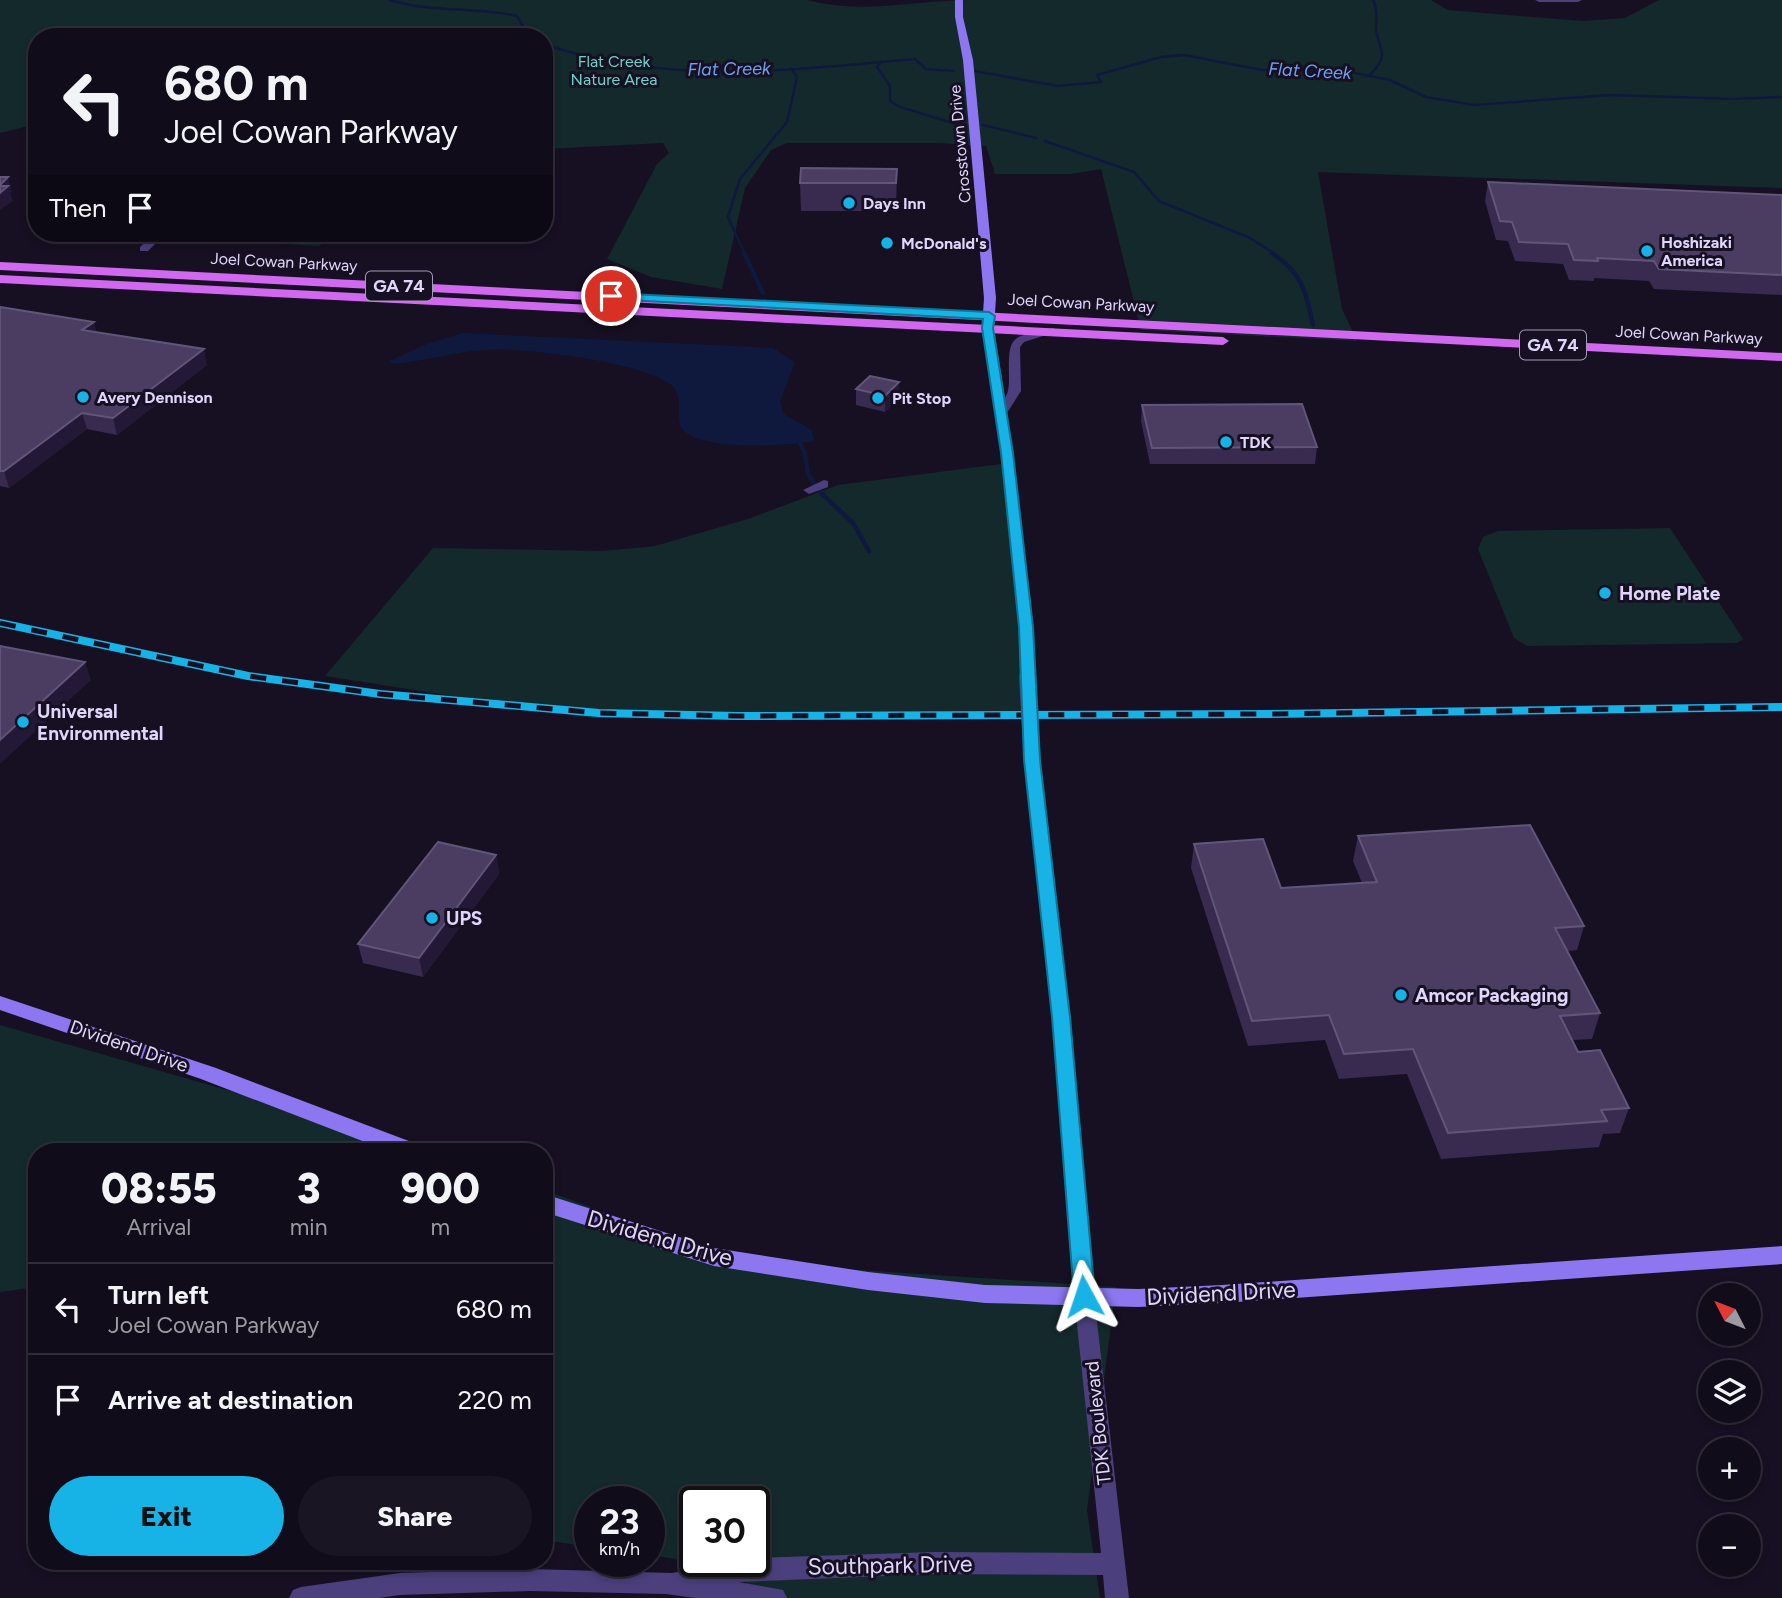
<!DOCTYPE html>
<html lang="en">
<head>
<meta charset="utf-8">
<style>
	:root { --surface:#100c1a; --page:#191523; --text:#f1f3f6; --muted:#9c9ba2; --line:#302c39; --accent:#17b3e6 }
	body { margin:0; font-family:Figtree,sans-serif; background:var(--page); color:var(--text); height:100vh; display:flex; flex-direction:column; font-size:26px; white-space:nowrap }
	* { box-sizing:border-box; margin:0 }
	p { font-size:23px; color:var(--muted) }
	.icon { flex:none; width:38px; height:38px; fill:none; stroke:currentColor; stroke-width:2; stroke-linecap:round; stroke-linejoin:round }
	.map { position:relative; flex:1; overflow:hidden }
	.details { position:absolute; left:28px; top:1143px; width:525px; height:427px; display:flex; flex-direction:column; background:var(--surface); border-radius:28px; box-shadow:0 4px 10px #0003,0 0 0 2px var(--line) }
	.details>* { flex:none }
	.hud { position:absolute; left:28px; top:28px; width:525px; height:214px; border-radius:28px; box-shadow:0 4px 10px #0003,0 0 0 2px var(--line); background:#100c1a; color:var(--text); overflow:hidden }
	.needle { width:46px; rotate:312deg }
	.fabs { position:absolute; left:1698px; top:1283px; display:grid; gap:14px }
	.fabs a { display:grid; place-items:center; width:63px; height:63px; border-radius:50%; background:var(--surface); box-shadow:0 4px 10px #0003,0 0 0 2px var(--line); font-size:35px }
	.speed { position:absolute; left:574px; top:1486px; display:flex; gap:14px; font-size:35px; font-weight:700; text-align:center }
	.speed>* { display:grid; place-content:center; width:91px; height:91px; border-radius:50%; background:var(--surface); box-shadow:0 4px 10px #0003,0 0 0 2px var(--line); line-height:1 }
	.speed small { font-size:18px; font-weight:400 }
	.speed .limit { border:4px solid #111; border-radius:10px; background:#fff; color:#111 }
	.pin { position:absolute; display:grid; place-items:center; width:60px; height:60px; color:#fff; margin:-30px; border:4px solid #fff; border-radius:50%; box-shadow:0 2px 7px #0007 }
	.me { position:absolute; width:77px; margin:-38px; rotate:355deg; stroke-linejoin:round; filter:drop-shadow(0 0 5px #0008) }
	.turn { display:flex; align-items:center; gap:24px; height:147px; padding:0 21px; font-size:32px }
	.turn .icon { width:91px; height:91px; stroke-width:2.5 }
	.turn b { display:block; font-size:49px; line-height:60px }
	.then { display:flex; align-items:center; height:66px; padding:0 21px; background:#0003; gap:14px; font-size:26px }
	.eta { display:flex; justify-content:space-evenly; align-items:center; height:119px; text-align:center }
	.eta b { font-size:42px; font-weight:800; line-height:49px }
	.cta { display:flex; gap:14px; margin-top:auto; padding:14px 21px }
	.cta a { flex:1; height:80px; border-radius:42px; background:var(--accent); color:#111; font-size:28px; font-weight:800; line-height:80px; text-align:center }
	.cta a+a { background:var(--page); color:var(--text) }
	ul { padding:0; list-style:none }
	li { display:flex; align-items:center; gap:21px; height:91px; padding:0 21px; border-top:2px solid var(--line) }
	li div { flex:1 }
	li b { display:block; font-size:26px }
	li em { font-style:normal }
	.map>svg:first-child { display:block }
</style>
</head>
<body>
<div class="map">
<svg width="1782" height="1598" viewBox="0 0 1782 1598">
	<rect width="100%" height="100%" fill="#161022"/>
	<g fill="#14292c" fill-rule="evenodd">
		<path d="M0,0H808C862,15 917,0 972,0C1125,0 1278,0 1431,0L1448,10L1582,21L1625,18L1659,0H1782V188L1318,172L1342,309L1357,341L1141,330L1101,169L1071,174H995L986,146L939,143H787L771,150L745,188L722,289L651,277L607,259L657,164L669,153L663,143L544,149V37H37V124L0,133Z"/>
		<path d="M294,233H335L319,246L284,244Z"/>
		<path d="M1001,464L1030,717L592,718L325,676L433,548L603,551L655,546L751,518L838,485Z"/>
		<path d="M1670,528L1743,639L1737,643L1527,646L1514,638L1478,549L1483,537L1498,531Z"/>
		<path d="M0,1025L427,1147L440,1151L37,1152V1287L0,1292Z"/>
		<path d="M544,1190L739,1262L1116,1287L1087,1510L1100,1598H741L750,1570L649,1555V1502H590V1547L544,1540ZM695,1502H754V1561H695Z"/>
	</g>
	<path fill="#0f193d" d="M463,333L773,348L795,362L780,402L784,414L812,430L814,441C788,446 695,452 681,427C675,416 686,395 669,383C639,362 519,346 482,350C453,353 426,360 397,364L387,362L427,344Z"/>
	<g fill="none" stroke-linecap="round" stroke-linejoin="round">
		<g stroke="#0f193d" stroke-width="2.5">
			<path d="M390,0C432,13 475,6 517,16L529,37"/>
			<path d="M544,44C664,86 791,70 915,59L926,69L954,71"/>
			<path d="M881,62L877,67L890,86V101L900,107L956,124"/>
			<path d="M975,71L1057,86L1101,82L1097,75L1161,57L1184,55L1262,70L1345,71L1390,80L1426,97L1474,105L1610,95L1735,99L1782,97"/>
			<path d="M1369,76C1392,53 1378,51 1376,29C1376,18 1378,10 1373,0"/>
			<path d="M983,125L1036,138"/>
			<path d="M1045,141L1134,172L1159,201L1250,238L1275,254"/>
			<path d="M745,254L728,217L740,179L787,122L797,77L791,68"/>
		</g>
		<g stroke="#0f193d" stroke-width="4.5">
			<path d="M744,253L763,293"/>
			<path d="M1272,253C1302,273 1306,291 1313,325"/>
			<path d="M800,444L805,453L808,474L820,492L853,523L869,551"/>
		</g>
		<g fill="#4b407d" fill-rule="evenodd">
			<path d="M1535,0H1582L1578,2H1539Z"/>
			<path d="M155,233H166L148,251H140V247Z"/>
			<path d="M984,326L994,328L1005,398C1009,391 1009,385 1009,377C1008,332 1012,338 1053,328L1059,331L1024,342L1020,347L1021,391L1007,413L1033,627L1034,677L1027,681L1020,677L1019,627L1001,453Z"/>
			<path d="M824,480L828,481V487L809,494L803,490Z"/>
			<path d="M1032,755L1040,760L1070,1018L1094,1296L1129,1598H1105L1103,1575L935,1574L739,1582L783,1590L787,1598H695L666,1594L530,1591L400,1595L379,1598H289L293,1590L301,1587L400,1573L530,1569L672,1573L735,1561H754V1558L935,1552L1101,1553L1074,1296L1052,1018L1024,760Z"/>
		</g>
		<g fill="#8c77f1" fill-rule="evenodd">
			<path d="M955,0H963V17L973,60L996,298L994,328L988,332L982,328L984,298L963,60L955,17Z"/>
			<path d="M0,996L216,1068L422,1146L424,1152H391L201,1079L0,1010Z"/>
			<path d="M544,1194L714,1248L868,1272L985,1285L1138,1289L1222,1285L1782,1246V1264L1222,1303L1138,1307L985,1303L868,1290L714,1266L544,1212Z"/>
		</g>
		<g fill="#d168f0" fill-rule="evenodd">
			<path d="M0,262L1782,353V361L0,270Z"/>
			<path d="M0,275L1223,337L1229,341L1223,345L0,283Z"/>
		</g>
		<g stroke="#17b3e6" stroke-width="8">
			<path id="rail" d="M0,623L248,676L380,694L599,713L737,716L1266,714L1782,707"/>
		</g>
		<use href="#rail" stroke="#161022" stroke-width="5" stroke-dasharray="16" stroke-linecap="butt"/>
		<path stroke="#4b407d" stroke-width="16" d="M1027,677L1032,760"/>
	</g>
	<g fill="#382b4f">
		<path d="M897,169L896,211H801L800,183Z"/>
		<path d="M1488,182L1782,195V295L1654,289L1649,281L1594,278V281L1569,280L1563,264L1515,261L1508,241L1496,240L1485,201Z"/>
		<path d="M0,307L97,332L207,365L117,435L87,429L9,488L0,486Z"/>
		<path d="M856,389L899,398L885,412L856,405Z"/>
		<path d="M1142,405L1317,447L1315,464H1150L1141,421Z"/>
		<path d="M1358,836L1584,926L1577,950L1568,951L1600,1013L1592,1039L1572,1040L1578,1052L1629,1108L1620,1133L1603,1134L1599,1147L1441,1159L1407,1074L1339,1079L1325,1040L1248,1046L1191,868L1194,844L1281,888L1362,883L1353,861Z"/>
		<path d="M496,855L499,874L423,977L363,963L358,944Z"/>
	</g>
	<g fill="#231835">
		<path d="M8,177L12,192L10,193L13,201L0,210V185Z"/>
		<path d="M94,322L98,337L82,330Z"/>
		<path d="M204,349L207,365L117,435L113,418Z"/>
		<path d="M899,382V398L885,412V396Z"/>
		<path d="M82,413L87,429L9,488L4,471Z"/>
		<path d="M85,662L91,680L0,764V740Z"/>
		<path d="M496,855L499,874L423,977L419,958Z"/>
	</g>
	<g fill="#4a3d61" stroke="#61557a" stroke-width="2">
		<path d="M801,168L897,169L896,183H800Z"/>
		<path d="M0,177H8L0,185Z"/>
		<path d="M1488,182L1782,195V275L1659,269L1654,261L1597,258L1598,261L1574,260L1568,244L1519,242L1512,222L1500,221Z"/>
		<path d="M0,186H8L0,193Z"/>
		<path d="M0,307L94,322L82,330L204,349L113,418L82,413L4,471H0Z"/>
		<path d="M870,376L899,382L885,396L856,389Z"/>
		<path d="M1302,404L1317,447L1152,448L1142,405Z"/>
		<path d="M0,646L85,662L0,740Z"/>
		<path d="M1530,825L1584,926L1555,928L1600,1013L1560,1016L1578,1052L1600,1050L1629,1108L1601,1110L1607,1121L1448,1133L1413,1049L1344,1054L1329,1015L1252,1021L1194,844L1263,839L1281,888L1377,882L1358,836Z"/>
		<path d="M438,842L496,855L419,958L358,944Z"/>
	</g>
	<path fill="#17b3e6" stroke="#0f7496" stroke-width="2" d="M611,293L989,312L995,316L993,328L1013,453L1033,627L1040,760L1070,1017L1095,1296L1091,1302L1084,1304L1077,1302L1074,1296L1052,1017L1024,760L1019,627L1001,453L982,328L983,319L607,299L605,296Z"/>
	<g fill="#17b3e6" stroke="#161022" stroke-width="2.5">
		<circle cx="849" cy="203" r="7"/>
		<circle cx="887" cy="243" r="7"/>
		<circle cx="1647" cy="251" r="7"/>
		<circle cx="83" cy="397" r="7"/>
		<circle cx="878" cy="398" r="7"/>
		<circle cx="1226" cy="442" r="7"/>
		<circle cx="1605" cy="593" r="7"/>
		<circle cx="23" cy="722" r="7"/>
		<circle cx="432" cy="918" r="7"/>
		<circle cx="1401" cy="995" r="7"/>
	</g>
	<g text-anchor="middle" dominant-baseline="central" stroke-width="6" stroke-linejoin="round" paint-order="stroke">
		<g font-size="16" fill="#69d4c9" stroke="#161022">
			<text x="614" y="61">Flat Creek<tspan x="614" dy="18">Nature Area</tspan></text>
		</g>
		<g font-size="16" fill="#e0d6fb" stroke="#161022">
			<text transform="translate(960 144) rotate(-95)">Crosstown Drive</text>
			<text transform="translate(284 262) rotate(3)">Joel Cowan Parkway</text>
			<text transform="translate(1081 303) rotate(3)">Joel Cowan Parkway</text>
			<text transform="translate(1689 335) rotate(3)">Joel Cowan Parkway</text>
		</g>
		<g font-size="16" font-weight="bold" fill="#e0d6fb" stroke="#161022" text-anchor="start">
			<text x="863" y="203">Days Inn</text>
			<text x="1661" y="242">Hoshizaki<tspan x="1661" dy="18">America</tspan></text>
			<text x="901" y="243">McDonald's</text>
			<text x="97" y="397">Avery Dennison</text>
			<text x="892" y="398">Pit Stop</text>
			<text x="1240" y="442">TDK</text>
		</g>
		<g font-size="18" font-style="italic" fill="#6ea1f0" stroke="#161022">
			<text transform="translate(729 69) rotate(-1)">Flat Creek</text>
			<text transform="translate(1310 71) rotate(3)">Flat Creek</text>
		</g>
		<g fill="#161022" stroke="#a39bba" stroke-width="2">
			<rect x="366" y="271.5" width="66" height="29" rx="5"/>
			<rect x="1520" y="330.5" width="66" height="29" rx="5"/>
		</g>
		<g font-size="18" font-weight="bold" fill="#e0d6fb">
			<text x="399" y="286">GA 74</text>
			<text x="1553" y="345">GA 74</text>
		</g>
		<g font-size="19" font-weight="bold" fill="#e0d6fb" stroke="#161022" text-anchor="start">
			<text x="1619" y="593">Home Plate</text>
			<text x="37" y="711">Universal<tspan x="37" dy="22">Environmental</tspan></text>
			<text x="446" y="918">UPS</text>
			<text x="1415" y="995">Amcor Packaging</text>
		</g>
		<g font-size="19" fill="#e0d6fb" stroke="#161022">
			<text transform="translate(129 1046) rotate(19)">Dividend Drive</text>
			<text transform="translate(1098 1423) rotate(-96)">TDK Boulevard</text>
		</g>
		<g font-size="23" fill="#e0d6fb" stroke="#161022">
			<text transform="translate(660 1238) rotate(16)">Dividend Drive</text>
			<text transform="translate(1221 1293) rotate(-3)">Dividend Drive</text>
			<text transform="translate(890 1565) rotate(-1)">Southpark Drive</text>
		</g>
	</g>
</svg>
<div class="fabs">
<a><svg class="needle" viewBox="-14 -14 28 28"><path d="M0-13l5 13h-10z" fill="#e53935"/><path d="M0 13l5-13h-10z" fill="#9c9ba2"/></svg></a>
<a><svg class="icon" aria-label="layers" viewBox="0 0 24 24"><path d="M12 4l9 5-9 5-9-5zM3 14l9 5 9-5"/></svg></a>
<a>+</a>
<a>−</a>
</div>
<div class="speed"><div>23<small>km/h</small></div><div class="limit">30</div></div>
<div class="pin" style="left:611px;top:296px;background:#d93025"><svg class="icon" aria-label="arrive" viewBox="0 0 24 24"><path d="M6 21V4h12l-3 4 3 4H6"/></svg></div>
<svg class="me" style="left:1084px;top:1296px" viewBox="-20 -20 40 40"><path d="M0-17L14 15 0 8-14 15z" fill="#17b3e6" stroke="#fff" stroke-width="4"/></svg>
<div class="hud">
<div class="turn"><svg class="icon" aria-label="left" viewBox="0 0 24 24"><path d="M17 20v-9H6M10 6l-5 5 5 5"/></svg><div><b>680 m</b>Joel Cowan Parkway</div></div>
<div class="then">Then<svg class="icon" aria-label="arrive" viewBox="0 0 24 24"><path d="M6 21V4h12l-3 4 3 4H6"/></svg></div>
</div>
<section class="details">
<div class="eta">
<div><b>08:55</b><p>Arrival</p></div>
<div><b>3</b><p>min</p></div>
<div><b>900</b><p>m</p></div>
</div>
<ul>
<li><svg class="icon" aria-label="left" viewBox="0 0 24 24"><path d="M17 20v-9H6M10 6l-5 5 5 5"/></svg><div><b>Turn left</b><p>Joel Cowan Parkway</p></div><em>680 m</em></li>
<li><svg class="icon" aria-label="arrive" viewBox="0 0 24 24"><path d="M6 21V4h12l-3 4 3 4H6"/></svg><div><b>Arrive at destination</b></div><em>220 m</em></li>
</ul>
<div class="cta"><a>Exit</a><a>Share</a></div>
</section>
</div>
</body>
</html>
